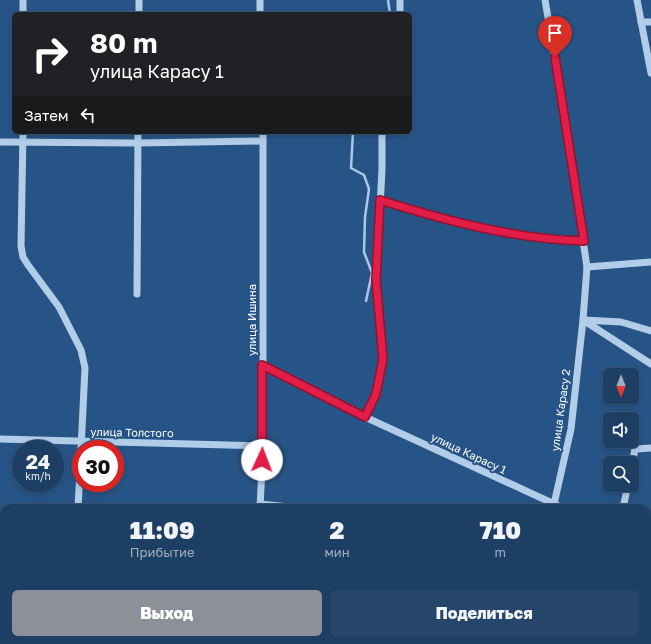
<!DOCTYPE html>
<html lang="ru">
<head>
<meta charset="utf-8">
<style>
	:root { --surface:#1d3f64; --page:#25466a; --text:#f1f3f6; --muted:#a0afbf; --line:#3b5878; --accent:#8c9099 }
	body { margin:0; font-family:"Golos Text",sans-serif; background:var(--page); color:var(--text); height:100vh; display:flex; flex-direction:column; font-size:15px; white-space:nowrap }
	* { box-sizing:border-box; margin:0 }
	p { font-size:13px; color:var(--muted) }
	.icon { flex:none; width:22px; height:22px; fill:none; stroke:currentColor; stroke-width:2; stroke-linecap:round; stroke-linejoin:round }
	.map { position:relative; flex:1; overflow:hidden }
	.side { position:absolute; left:0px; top:504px; width:651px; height:140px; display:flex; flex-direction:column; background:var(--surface); border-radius:12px 12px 0 0; box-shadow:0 2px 6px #0003,0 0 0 1px var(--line) }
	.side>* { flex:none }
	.hud { position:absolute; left:12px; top:12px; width:400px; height:122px; border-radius:6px; box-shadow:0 2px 6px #0003,0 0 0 1px var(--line); background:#202124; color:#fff; overflow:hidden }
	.needle { width:26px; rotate:180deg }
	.controls { position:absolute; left:603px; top:368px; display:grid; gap:8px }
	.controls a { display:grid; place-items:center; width:36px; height:36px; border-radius:6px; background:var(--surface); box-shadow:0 2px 6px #0003,0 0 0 1px var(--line); font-size:20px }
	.speed { position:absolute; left:12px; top:440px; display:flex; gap:8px; font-size:20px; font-weight:700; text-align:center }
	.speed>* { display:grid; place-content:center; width:52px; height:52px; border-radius:50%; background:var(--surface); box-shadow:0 2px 6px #0003,0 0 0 1px var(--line); line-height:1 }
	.speed small { font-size:10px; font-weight:400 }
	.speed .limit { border:6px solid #d22; background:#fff; color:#111 }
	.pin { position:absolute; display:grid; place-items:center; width:34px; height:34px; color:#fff; margin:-41px -17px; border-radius:50% 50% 50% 0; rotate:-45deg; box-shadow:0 0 4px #0007 }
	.pin .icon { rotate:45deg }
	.me { position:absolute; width:44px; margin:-22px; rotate:2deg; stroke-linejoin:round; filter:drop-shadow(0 0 3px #0008) }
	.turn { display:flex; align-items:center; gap:14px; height:84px; padding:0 12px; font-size:18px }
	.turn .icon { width:52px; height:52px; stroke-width:2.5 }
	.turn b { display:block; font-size:28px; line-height:34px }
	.then { display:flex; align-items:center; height:38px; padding:0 12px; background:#0003; gap:8px; font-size:15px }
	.eta { display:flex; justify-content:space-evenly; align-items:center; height:68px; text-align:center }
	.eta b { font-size:24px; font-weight:800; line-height:28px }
	.action { display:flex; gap:8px; margin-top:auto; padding:8px 12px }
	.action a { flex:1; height:46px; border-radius:6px; background:var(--accent); color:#fff; font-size:16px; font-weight:800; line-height:46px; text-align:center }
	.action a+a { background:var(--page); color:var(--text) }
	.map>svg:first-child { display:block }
</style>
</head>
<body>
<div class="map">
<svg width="651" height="644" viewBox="0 0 651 644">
	<rect width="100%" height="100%" fill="#275486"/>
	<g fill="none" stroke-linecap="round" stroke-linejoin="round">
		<g stroke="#a7c8e8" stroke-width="2.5">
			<path d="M388,0L390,14"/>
			<path d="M353,132L351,168L364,175L369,189L365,217L364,252L372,273L366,301"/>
		</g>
		<g stroke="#b2cde8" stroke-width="7">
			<path d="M260,0V14"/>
			<path d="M545,0L562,100L587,267L583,320L571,429L554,504"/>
			<path d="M637,0L651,73"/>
			<path d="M23,14V0"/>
			<path d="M139,14V0"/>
			<path d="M400,14V0"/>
			<path d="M641,22H651"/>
			<path d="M23,132L21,246L23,257L28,265L59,307L81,350L85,368L81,449"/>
			<path d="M0,142L138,143L263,141"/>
			<path d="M380,201C447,220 514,239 584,241"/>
			<path d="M587,267L651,262"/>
			<path d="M137,294L138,132"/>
			<path d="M651,331L621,322L583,320L651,364"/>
			<path d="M262,365L365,417L563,508"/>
			<path d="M365,417L376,393L383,359L376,280L382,170V132"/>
			<path d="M0,439L263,446"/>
			<path d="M632,464L635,449L651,448"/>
			<path d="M260,504L299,508"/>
			<path d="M78,508L81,453"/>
			<path d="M260,508L263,446V132"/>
			<path d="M623,508L628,485"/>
			<path d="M0,517H4"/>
			<path d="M647,548L651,550"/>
			<path d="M256,640V644"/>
			<path d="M526,640L530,644"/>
			<path d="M71,644V640"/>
		</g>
	</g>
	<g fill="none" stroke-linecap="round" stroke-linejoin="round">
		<g stroke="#92132f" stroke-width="10">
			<path id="route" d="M262,460V365L365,417L376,394L383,359L376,280L380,200C447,221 514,239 584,241L555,57"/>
		</g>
		<use href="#route" stroke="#e11d48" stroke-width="7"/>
	</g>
	<g text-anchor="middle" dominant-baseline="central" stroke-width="4" stroke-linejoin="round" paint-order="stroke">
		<g font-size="11" fill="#fff" stroke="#275486">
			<text transform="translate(251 320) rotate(-90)">улица Ишина</text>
			<text transform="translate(560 410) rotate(-82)">улица Карасу 2</text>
			<text transform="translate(132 432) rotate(1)">улица Толстого</text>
			<text transform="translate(469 453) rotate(25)">улица Карасу 1</text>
		</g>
	</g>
</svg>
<div class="controls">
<a><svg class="needle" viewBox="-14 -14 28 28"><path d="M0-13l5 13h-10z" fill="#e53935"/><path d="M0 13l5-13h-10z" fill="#a0afbf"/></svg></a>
<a><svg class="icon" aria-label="sound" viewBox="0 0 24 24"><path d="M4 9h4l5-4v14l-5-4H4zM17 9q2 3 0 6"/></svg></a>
<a><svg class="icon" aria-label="search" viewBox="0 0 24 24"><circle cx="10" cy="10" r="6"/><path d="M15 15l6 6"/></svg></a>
</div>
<div class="speed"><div>24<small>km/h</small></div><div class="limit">30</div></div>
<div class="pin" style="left:555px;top:57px;background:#d93025"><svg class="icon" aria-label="arrive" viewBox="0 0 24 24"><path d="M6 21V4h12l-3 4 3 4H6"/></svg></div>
<svg class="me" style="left:262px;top:460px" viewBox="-20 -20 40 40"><circle r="19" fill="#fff"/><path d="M0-13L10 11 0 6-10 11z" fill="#e11d48"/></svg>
<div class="hud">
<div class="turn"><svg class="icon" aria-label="right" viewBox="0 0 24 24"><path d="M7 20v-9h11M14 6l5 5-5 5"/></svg><div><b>80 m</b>улица Карасу 1</div></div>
<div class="then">Затем<svg class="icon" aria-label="left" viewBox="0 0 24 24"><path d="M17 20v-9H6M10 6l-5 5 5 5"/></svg></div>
</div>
<section class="side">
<div class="eta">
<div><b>11:09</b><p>Прибытие</p></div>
<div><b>2</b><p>мин</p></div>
<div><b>710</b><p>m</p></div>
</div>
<div class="action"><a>Выход</a><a>Поделиться</a></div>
</section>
</div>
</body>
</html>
